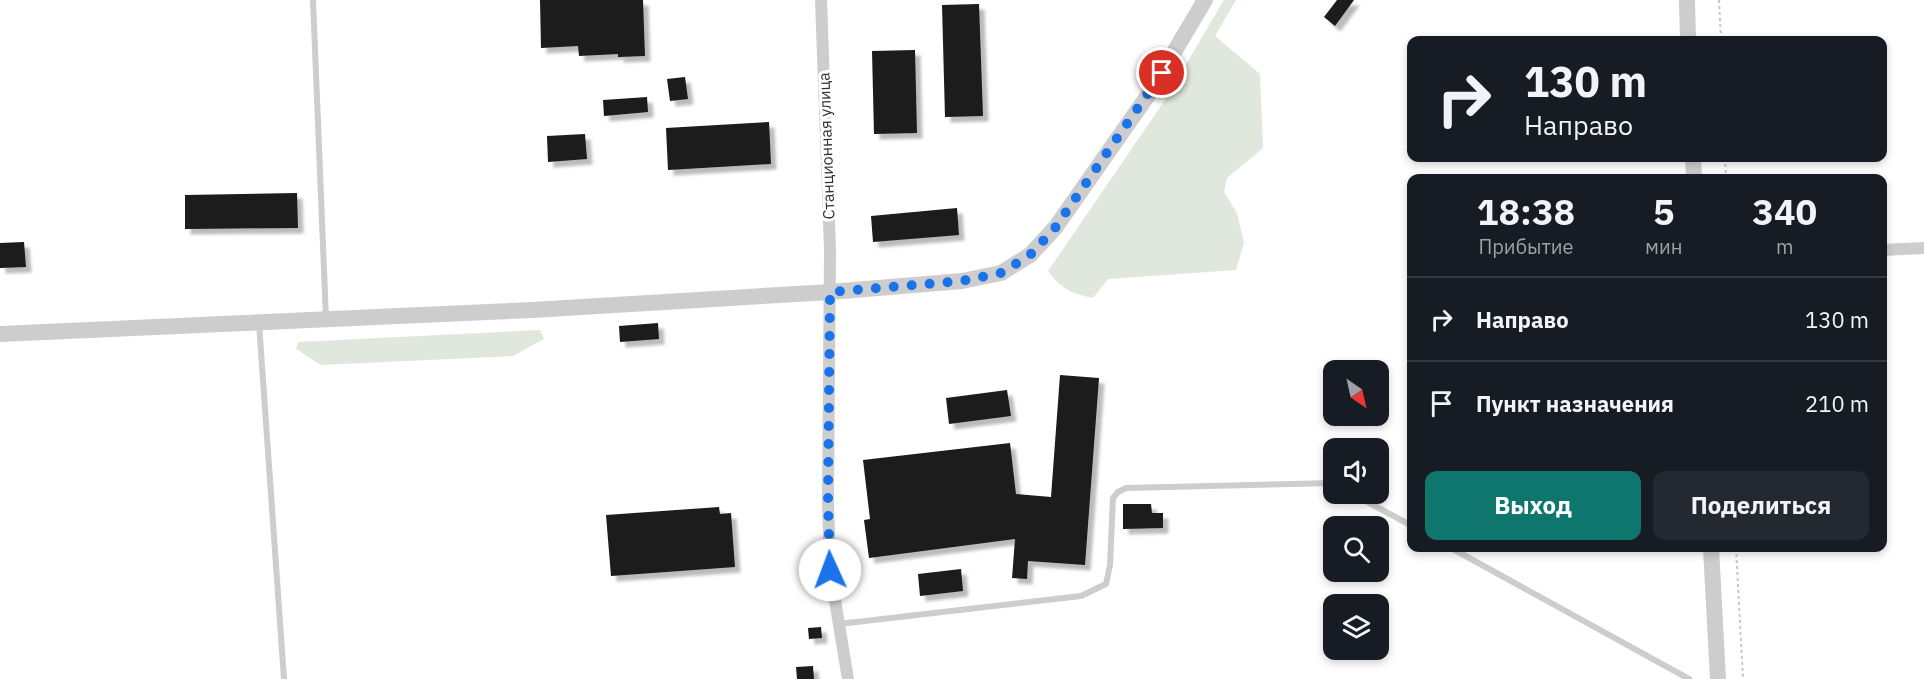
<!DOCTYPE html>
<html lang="ru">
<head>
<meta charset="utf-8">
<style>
	:root { --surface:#171b24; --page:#242831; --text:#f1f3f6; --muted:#9ea1a6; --line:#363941; --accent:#0f766e }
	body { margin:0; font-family:"IBM Plex Sans",sans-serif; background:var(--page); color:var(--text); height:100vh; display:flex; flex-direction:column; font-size:22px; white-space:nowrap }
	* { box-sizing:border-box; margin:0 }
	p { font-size:20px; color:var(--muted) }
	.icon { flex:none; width:33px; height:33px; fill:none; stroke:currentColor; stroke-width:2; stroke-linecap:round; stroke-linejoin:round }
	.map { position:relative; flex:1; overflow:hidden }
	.sheet { position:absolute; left:1407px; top:174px; width:480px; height:378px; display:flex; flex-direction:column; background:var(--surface); border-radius:12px; box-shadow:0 3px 9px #0003 }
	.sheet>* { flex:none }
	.hud { position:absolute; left:1407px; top:36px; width:480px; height:126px; border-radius:12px; box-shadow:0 3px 9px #0003; background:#171b24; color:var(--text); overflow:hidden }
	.needle { width:39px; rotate:146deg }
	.controls { position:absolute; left:1323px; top:360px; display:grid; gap:12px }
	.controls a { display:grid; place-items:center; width:66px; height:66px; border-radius:12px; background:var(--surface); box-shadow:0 3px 9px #0003; font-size:30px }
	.pin { position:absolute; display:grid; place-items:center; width:51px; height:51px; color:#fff; margin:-26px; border:3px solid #fff; border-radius:50%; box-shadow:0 2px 6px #0007 }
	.me { position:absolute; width:66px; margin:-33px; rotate:358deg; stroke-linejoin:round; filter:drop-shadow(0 0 4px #0008) }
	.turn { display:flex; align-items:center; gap:21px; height:126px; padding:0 18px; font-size:27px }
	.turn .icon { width:78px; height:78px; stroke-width:2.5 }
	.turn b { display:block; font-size:42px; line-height:51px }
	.eta { display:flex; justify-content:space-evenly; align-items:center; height:102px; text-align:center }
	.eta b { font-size:36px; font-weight:700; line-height:42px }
	.primary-button { display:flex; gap:12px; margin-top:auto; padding:12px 18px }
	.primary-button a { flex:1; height:69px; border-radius:12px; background:var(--accent); color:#fff; font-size:24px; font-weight:700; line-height:69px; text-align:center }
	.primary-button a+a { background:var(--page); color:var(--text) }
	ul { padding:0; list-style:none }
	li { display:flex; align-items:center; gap:18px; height:84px; padding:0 18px; border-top:2px solid var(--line) }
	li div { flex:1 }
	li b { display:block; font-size:22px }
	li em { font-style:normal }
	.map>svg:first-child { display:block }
</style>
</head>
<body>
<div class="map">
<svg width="1924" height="679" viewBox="0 0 1924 679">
	<defs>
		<filter id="shadow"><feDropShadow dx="5.5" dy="5.5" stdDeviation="1.5" flood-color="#0004"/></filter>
	</defs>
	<rect width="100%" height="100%" fill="#fff"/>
	<g fill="#e0e8dd">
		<path d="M1224,0H1236L1215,36L1260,74L1263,148L1227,178L1224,192L1237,213L1244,243L1236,270L1108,279L1093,298C1071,293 1062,290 1048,271L1165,100Z"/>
		<path d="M540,330L544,339L513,356L321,365L296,349L298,342Z"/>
	</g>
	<g fill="#1a1a1a" filter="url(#shadow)">
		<path d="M540,0H643L645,56L618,57V54L579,56L578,46L541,48Z"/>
		<path d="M1337,0H1354L1335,26L1324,17Z"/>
		<path d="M979,4L983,116L945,117L942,5Z"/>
		<path d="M915,50L917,133L874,134L872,51Z"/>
		<path d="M685,77L688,99L670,101L667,79Z"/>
		<path d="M647,97L648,112L604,116L603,100Z"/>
		<path d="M769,122L771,164L668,170L666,128Z"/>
		<path d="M585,134L587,159L548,162L547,136Z"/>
		<path d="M297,193L298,228L185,229V195Z"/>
		<path d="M957,208L959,235L873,242L871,216Z"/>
		<path d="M24,242L26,267L0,268V243Z"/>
		<path d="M658,323L659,339L620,342L619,326Z"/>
		<path d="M1060,375L1099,378L1085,565L1028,561L1027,579L1012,578L1015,539L869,558L864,520L870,519L863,460L1010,443L1016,494L1051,497Z"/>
		<path d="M1007,390L1011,416L949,424L946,398Z"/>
		<path d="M1123,504H1151L1152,513H1163V528L1123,529Z"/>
		<path d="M719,507L720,514L731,513L735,567L611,576L606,515Z"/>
		<path d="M961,569L963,591L920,596L918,574Z"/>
		<path d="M821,627L822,638L809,639L808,628Z"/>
		<path d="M813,666L814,679H797L796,667Z"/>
	</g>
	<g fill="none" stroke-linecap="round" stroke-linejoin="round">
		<g stroke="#c7c7c7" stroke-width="2" stroke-dasharray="3 3" stroke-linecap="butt">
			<path d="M1719,0L1721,40"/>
			<path d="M1725,158L1726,178"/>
			<path d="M1736,548L1743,679"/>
		</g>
		<g stroke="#cdcdcd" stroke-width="6">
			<path d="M313,0L326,319"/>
			<path d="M259,323L284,679"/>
			<path d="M1353,494L1412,526"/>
			<path d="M1451,548L1689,679"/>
			<path d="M839,624L1081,596L1106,584L1110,565L1113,498L1118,492L1126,488L1334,483"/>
		</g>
		<g stroke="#cdcdcd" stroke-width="12">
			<path d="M821,0L830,250L828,501L830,570L848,679"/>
			<path d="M1882,250L1924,248"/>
		</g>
		<g stroke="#cdcdcd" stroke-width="16">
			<path d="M1687,0L1688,40"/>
			<path d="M1693,158L1694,178"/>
			<path d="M0,334L532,310L830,292L962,281L1001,273L1030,255L1055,228L1151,91L1205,0"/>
			<path d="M1711,548L1718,679"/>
		</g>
	</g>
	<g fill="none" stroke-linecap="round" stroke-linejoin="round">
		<path stroke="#1a73e8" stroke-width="10" stroke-dasharray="0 18" d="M830,570L828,501L830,292L962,281L1001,273L1030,255L1055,228L1162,73"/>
	</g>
	<g text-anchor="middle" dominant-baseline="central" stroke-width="6" stroke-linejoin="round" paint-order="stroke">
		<g font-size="16" fill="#333" stroke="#fff">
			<text transform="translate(826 146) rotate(-92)">Станционная улица</text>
		</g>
	</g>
</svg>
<div class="controls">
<a><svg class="needle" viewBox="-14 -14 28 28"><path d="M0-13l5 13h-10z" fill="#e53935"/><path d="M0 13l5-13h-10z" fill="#9ea1a6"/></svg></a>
<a><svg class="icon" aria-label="sound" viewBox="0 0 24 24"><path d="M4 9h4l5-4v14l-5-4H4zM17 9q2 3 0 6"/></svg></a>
<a><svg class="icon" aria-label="search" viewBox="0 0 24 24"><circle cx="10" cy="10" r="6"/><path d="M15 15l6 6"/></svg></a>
<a><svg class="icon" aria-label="layers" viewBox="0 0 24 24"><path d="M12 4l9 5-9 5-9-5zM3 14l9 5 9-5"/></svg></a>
</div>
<div class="pin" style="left:1162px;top:73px;background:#d93025"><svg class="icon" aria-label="arrive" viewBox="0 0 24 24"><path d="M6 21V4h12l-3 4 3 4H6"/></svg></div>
<svg class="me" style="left:830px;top:570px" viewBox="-20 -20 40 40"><circle r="19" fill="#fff"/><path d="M0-13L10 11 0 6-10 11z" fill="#1a73e8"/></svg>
<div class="hud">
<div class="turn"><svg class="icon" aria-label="right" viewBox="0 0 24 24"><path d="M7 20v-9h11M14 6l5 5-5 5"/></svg><div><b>130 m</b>Направо</div></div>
</div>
<section class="sheet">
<div class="eta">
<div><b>18:38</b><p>Прибытие</p></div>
<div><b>5</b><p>мин</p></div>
<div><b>340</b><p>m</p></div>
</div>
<ul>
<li><svg class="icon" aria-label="right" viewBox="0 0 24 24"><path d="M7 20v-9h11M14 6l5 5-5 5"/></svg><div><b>Направо</b></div><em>130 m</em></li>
<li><svg class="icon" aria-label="arrive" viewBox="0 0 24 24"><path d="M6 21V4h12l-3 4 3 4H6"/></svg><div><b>Пункт назначения</b></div><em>210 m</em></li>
</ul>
<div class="primary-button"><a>Выход</a><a>Поделиться</a></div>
</section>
</div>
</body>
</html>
